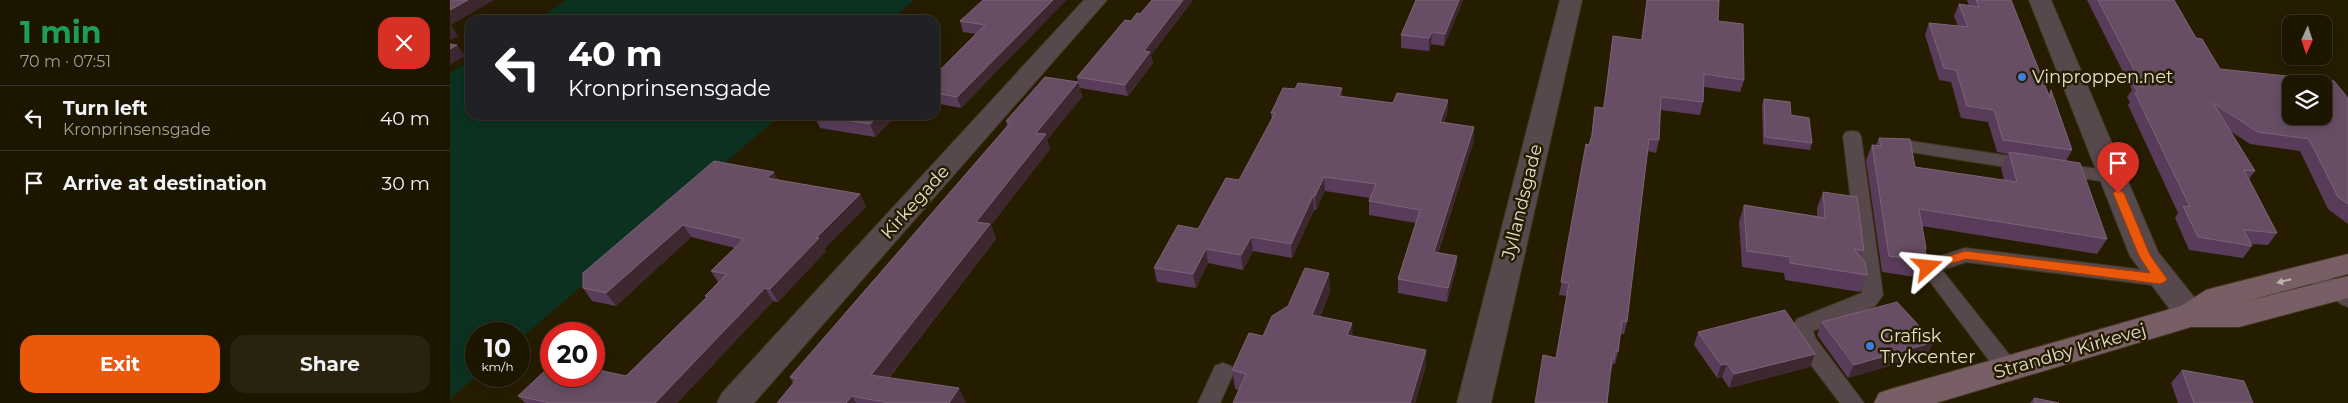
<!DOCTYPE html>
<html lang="en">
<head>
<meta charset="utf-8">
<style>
	:root { --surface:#1c1500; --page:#29220f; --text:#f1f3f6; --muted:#a09f99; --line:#3a3422; --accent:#ea580c }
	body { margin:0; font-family:Montserrat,sans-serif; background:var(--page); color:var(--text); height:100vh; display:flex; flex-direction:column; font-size:19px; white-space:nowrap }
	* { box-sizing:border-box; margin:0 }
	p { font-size:16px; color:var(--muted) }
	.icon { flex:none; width:28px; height:28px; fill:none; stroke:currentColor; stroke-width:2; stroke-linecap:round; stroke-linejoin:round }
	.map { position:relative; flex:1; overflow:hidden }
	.panel { display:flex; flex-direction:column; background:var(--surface); width:450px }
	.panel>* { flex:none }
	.banner { position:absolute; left:15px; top:15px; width:475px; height:105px; border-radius:15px; box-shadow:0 2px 12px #0003,0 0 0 1px var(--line); background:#202124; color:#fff; overflow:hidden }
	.needle { width:32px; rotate:183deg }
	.fabs { position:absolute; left:1832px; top:15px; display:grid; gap:10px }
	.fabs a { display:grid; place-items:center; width:50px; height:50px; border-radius:10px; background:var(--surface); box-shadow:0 2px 12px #0003,0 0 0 1px var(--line); font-size:25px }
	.speed { position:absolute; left:15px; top:322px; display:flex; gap:10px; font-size:25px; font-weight:700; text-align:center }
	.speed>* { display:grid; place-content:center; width:65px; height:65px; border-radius:50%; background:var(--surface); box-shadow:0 2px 12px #0003,0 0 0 1px var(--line); line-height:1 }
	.speed small { font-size:12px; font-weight:400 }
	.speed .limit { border:8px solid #d22; background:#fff; color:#111 }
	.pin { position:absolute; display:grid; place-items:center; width:42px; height:42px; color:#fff; margin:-51px -21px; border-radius:50% 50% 50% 0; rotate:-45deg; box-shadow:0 0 5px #0007 }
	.pin .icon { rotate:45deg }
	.me { position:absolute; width:55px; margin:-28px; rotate:72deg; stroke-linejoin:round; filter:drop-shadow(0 0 4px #0008) }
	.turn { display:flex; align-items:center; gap:18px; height:105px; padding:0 20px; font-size:22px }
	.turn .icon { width:65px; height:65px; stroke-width:2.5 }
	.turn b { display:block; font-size:35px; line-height:42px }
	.round { display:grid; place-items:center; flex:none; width:52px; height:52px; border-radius:15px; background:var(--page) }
	.summary { display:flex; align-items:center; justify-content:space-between; height:85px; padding:0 20px }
	h1 { font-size:30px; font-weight:700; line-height:38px; color:#1e9e55 }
	.button { display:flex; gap:10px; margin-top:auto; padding:10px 20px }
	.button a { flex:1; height:58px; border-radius:15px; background:var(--accent); color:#fff; font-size:20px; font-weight:700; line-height:58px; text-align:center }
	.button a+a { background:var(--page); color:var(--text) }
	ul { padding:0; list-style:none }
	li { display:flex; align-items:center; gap:15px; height:65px; padding:0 20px; border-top:1px solid var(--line) }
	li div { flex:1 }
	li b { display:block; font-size:19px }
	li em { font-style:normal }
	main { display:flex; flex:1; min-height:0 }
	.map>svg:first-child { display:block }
</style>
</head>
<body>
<main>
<section class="panel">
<div class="summary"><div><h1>1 min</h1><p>70 m · 07:51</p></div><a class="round" style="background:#d93025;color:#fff"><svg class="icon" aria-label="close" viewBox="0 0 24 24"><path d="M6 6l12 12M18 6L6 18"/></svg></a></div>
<ul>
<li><svg class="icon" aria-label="left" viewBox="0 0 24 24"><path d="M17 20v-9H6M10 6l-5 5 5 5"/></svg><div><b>Turn left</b><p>Kronprinsensgade</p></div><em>40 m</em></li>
<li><svg class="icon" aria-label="arrive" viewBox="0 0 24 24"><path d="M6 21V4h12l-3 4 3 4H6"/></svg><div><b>Arrive at destination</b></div><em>30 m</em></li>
</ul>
<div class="button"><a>Exit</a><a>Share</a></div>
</section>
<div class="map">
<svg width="1898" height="403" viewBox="0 0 1898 403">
	<rect width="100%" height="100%" fill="#261c00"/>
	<g fill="#0c3121">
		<path d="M117,0H464L441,20H85Z"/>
		<path d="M20,61V115H331L69,340V334H26L27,376L0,399V73Z"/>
	</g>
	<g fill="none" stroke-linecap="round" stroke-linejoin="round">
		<g stroke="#41371d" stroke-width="2">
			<g id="lane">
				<path d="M1402,131L1408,132L1411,136L1433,295L1425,306L1363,331L1366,339L1414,403H1390L1348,348L1341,330L1347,319L1412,293L1393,136L1396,132Z"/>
				<path d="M1460,141L1580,159L1586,161L1589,165L1586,169L1580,171L1454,151L1451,147L1454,143Z"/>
				<path d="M1607,163L1662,171L1668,173L1671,177L1668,181L1662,183L1601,173L1598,169L1601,165Z"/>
				<path d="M1515,248L1711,272L1718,274L1721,279L1718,284L1711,286L1516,262L1492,270L1566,363L1569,369L1566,375L1558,378L1550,375L1469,267L1472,262Z"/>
				<path d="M1863,267L1870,269L1898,288V307L1891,304L1856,279L1853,274L1856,269Z"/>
				<path d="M773,363L781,366L784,372L770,403H748L765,366Z"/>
			</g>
		</g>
		<g stroke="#41371d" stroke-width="2">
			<g id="street">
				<path d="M634,0H657L304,403H267L272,393Z"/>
				<path d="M1110,0H1132L1041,403H1007Z"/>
				<path d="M1579,0H1601L1708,252L1752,307L1756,315L1752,323L1741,327L1730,323L1680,256Z"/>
			</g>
		</g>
		<g stroke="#41371d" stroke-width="2">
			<path id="secondary" d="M1898,254V274L1789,303L1898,276V298L1789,327H1741L1486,403H1424L1429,393L1441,389L1731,306L1756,290L1767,287Z"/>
		</g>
		<use href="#lane" fill="#57484b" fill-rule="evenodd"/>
		<use href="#street" fill="#57484b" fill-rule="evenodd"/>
		<use href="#secondary" fill="#785f65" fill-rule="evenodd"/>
	</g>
	<g fill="#583c59">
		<path d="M616,0L511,108L485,103V75L526,34L513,32L510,21Z"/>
		<path d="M702,0H743L701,55L703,63L678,96L630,88L632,97L597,140L600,149L541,225L546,239L439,378L516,403H327L343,383L340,377L557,126L556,121L628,82L627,77L681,21L690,14Z"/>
		<path d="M966,0H1013L994,46L981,44L979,51L951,48V35Z"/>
		<path d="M1197,0H1269L1268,21L1294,80L1290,92L1254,87L1253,102L1250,115L1210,110L1209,140L1206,153L1197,151L1177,322L1174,334H1170L1168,352L1165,364H1163L1161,372L1106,358L1117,296L1109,295L1139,145L1141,138L1145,107L1153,108L1163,36L1191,40Z"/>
		<path d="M1517,0H1561L1598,95L1601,90L1622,150L1616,161L1657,239L1647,254L1472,226L1475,251L1479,262L1472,278L1432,272L1416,160L1422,145H1426L1429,138L1465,167L1554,180L1551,168L1558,154L1547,152L1538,122L1511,118L1501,82L1489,80L1475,35L1479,23L1508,26L1504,16L1509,4L1519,6Z"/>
		<path d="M1637,0H1724L1746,38L1770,69L1898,98V224L1878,209L1850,151L1800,144L1780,131L1805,171L1799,179L1827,233L1818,245L1801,244L1802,246L1793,258L1739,250L1725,218L1728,213L1678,105L1680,102L1677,97L1682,90Z"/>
		<path d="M893,97L943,103L998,100L997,114L994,122L1024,127V140L988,253L1007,256L1006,270L997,302L948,293V279L966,223L919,215V201L920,198L875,191L866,210H864L842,258L803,251L793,270L758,263L746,288L707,282L704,268L748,229L789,180L822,120L821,113Z"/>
		<path d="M1314,99L1341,115L1362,143L1360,150L1313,144L1312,106Z"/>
		<path d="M364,115H447L425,137L370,128Z"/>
		<path d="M264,161L328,180L410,194L416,207L374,249L376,251L328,302L323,301L227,403H75L68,396L176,376L256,298L255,296L268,282L261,271L285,248L241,237L166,306L142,301L133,288Z"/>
		<path d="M1373,192L1414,251L1411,257L1417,275L1410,292L1335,280L1334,273L1292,267L1289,222L1294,205L1367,216V208Z"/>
		<path d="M880,291L870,317L902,336L976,350L975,369L965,403H783L789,390L785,389L782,370Z"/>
		<path d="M1372,322L1477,355L1398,378L1367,335Z"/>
		<path d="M1248,332L1360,367L1279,388L1272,377L1267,378L1244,345Z"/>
		<path d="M1732,370L1803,403H1728L1721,383Z"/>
		<path d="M1584,398L1609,403H1580Z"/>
	</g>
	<g fill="#3d2830">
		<path d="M18,0H44L1,25L8,36L0,40V10Z"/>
		<path d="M603,0H616L511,108L507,97Z"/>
		<path d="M733,0H743L701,55L703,63L678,96L675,85L694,51Z"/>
		<path d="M1009,0H1013L994,46L995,34Z"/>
		<path d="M982,32L981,44L979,51V38Z"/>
		<path d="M7,45L15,56L0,65V49Z"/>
		<path d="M628,82L632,97L597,140L600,149L541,225L546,239L429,390L421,375L586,133Z"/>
		<path d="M892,88L893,102L889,96Z"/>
		<path d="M998,100L997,114L990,135V122Z"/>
		<path d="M429,115H447L425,137L420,124Z"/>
		<path d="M1024,127V140L983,266L984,252Z"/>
		<path d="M324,172L330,184L317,178Z"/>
		<path d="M874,177L875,191L866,210L865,196Z"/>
		<path d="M410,194L416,207L374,249L376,251L328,302L320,289L366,238Z"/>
		<path d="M863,196L864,210L842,258L841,244Z"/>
		<path d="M233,225L241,237L166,306L156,293Z"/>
		<path d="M801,237L803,251L793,270L791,255Z"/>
		<path d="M756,249L758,263L746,288L743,274Z"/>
		<path d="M1007,256L1006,270L997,302L998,288Z"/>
		<path d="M879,273L880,291L863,334L862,315Z"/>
		<path d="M315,288L323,301L227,403H205Z"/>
		<path d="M902,323L903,341L897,335Z"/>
		<path d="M1484,342L1477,355L1398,378L1404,365Z"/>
		<path d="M976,350L975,369L965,403H960Z"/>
		<path d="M1365,354L1360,367L1279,388L1284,374Z"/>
		<path d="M1277,364L1272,377L1267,378L1271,365Z"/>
		<path d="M509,388L516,403H499Z"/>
		<path d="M402,396L406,403H396Z"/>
	</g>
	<g fill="#674e65" stroke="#7a6476" fill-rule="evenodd">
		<path d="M0,0H18L0,10Z"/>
		<path d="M533,0H603L507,97L485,93V75L535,25L510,21Z"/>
		<path d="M702,0H733L694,51L700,52L675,85L627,77L675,20L681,21L687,13L690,14Z"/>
		<path d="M966,0H1009L995,34L982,32L979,38L951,35Z"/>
		<path d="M1197,0H1269L1268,21L1293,24L1294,80L1254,74L1253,102L1211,97L1209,140L1199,139L1177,322L1172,321L1168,352L1165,351L1164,359L1162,358L1157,403H1085L1093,355L1106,358L1119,283L1111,282L1118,242L1136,144L1139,145L1142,135L1145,107L1154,108L1163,36L1192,40Z"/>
		<path d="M1526,0H1561L1600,98L1601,90L1622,150L1553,140L1544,110L1517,106L1506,70L1494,68L1479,23L1518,27L1509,4L1529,7Z"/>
		<path d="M1648,0H1724L1746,38L1752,39L1770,69L1884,81L1898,98V204L1888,197L1859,139L1808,132L1763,103L1805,171L1794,170L1827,233L1794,230L1802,246L1748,237L1733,206L1740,207L1685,93H1688L1684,85L1693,87ZM1841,84H1874V116H1841Z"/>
		<path d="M0,44L7,45L0,49Z"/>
		<path d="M595,77L628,82L586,133L596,134L526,222L540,224L421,375L509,388L499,403H439L402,396L396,403H327L347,379L340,377L561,122L556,121Z"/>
		<path d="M848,83L892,88L889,96L943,103L947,93L998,100L990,122L1024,127L984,252L1007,256L998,288L948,279L970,210L919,201L926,184L874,177L865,196H863L841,244L801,237L791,255L756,249L743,274L704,268L728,225L748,229L776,178L789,180L825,113H821L833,88L845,89Z"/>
		<path d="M1314,99L1340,102L1341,115L1359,118L1362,143L1315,137Z"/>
		<path d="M364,115H429L420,124Z"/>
		<path d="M1429,138L1460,139L1465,167L1567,182L1559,152L1630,163L1657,239L1469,209L1476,248L1475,251L1479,262L1439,256L1422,145L1431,146Z"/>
		<path d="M264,161L324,172L317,178L410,194L366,238H369L320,289L315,288L205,403H100L68,396L101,365V376H144V369L176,376L258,296H255L277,274L261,271L294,239L233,225L156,293L133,288V273Z"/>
		<path d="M1373,192L1407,197L1414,251L1404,249L1415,262L1417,275L1340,263V257L1297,251L1294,205L1375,218Z"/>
		<path d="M855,268L879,273L862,315L902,323L897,335L976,350L960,403H783L796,374L782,370L799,333L813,336L822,316L838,306Z"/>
		<path d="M1447,302L1484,342L1404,365L1372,322Z"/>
		<path d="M1335,310L1365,354L1284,374L1277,364L1271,365L1248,332Z"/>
		<path d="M1732,370L1794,381L1803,403H1744Z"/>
		<path d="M1584,398L1609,403H1585Z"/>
	</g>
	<defs><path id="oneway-solid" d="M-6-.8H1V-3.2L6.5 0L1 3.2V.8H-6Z" transform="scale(1.25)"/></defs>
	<use fill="#beb2a9" href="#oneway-solid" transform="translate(1834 281) rotate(166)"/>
	<path fill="#ea580c" stroke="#983908" d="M1668,189L1674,193L1700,255L1717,279L1715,282L1710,284L1516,259L1478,271L1472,267L1474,264L1515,251L1700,273L1689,256L1663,193Z"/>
	<g fill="#3f7fe0" stroke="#261c00" stroke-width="2">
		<circle cx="1572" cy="77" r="5"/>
		<circle cx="1420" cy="346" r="5"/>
	</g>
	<g text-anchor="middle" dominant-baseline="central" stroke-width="5" stroke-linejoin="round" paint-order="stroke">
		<g font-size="18" fill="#e4decd" stroke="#261c00" text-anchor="start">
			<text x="1582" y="77">Vinproppen.net</text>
			<text x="1430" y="336">Grafisk<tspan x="1430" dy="21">Trykcenter</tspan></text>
		</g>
		<g font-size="18" fill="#e4decd" stroke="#261c00">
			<text transform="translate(465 202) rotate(-48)">Kirkegade</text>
			<text transform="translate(1072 202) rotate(-76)">Jyllandsgade</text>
			<text transform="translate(1620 351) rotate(-16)">Strandby Kirkevej</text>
		</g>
	</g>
</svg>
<div class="fabs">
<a><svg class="needle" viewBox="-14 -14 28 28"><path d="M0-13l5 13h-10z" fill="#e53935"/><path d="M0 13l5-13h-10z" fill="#a09f99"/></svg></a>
<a><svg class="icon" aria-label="layers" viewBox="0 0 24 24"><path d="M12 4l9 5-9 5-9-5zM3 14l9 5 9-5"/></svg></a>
</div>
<div class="speed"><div>10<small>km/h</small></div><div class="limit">20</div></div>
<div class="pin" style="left:1668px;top:193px;background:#d93025"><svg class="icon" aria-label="arrive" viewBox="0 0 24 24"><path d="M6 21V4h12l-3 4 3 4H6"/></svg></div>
<svg class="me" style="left:1478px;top:267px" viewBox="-20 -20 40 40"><path d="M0-17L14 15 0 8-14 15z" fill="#ea580c" stroke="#fff" stroke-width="4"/></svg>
<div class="banner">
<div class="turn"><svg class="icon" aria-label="left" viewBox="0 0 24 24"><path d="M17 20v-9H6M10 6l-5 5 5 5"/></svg><div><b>40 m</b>Kronprinsensgade</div></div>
</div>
</div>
</main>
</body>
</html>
